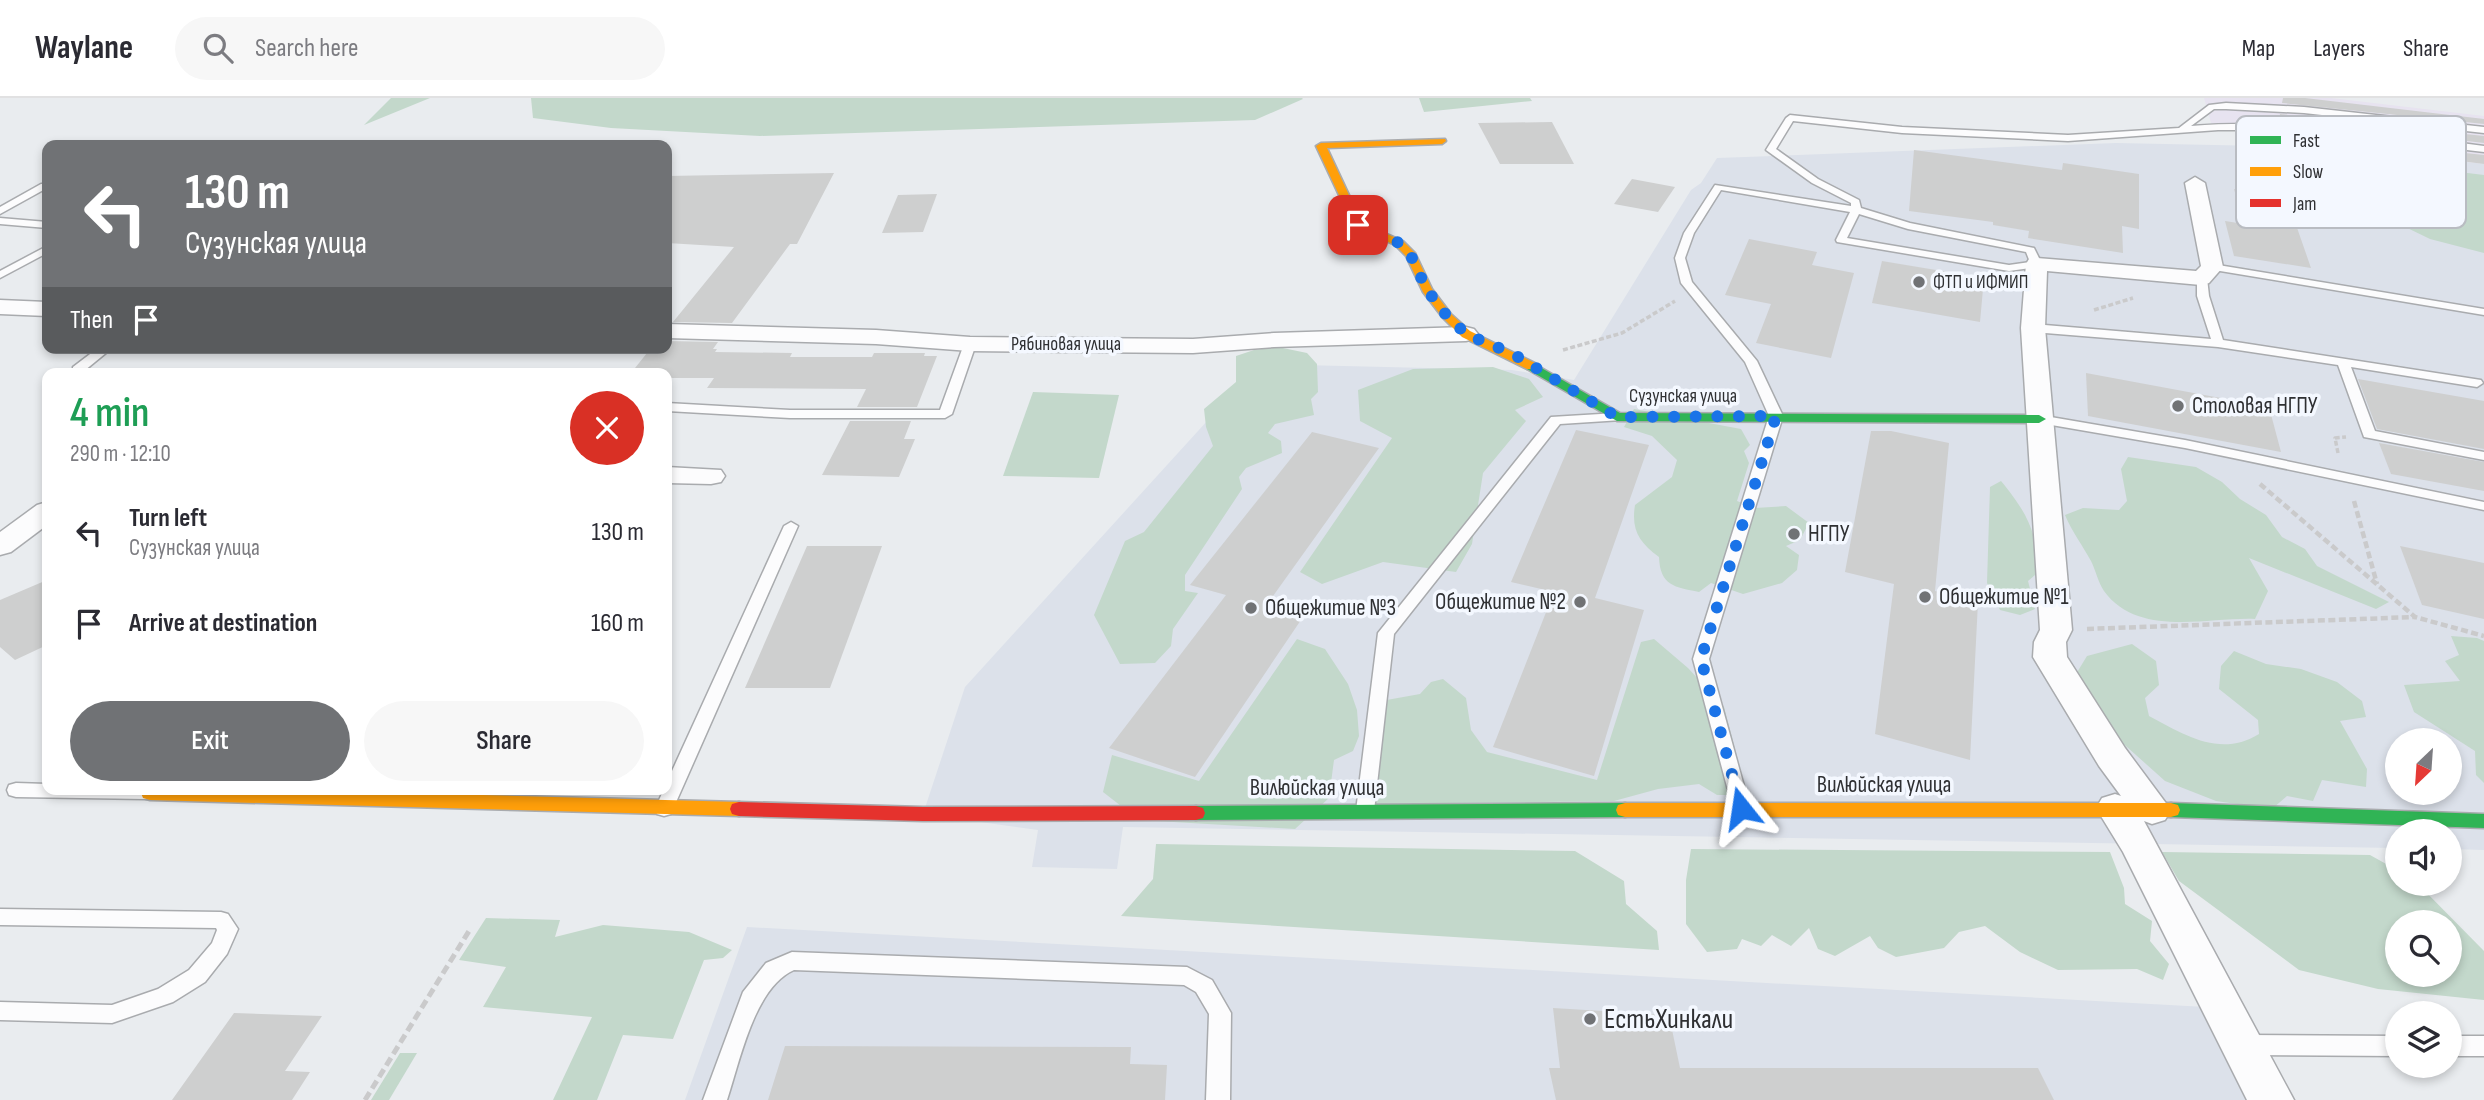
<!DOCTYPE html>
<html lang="en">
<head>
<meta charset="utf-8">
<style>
	:root { --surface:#fff; --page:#f7f7f7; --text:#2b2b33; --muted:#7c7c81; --line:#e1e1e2; --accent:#707275 }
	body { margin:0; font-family:"Sofia Sans Condensed",sans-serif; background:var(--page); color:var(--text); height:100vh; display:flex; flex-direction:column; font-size:26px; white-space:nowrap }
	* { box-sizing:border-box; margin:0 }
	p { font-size:23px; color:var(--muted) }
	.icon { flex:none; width:38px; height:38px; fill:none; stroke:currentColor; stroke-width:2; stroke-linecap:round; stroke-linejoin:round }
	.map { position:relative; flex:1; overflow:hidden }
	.details { position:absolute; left:42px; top:270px; width:630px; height:427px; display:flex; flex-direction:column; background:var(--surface); border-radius:14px; box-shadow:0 4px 10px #0003 }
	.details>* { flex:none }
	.hud { position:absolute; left:42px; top:42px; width:630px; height:214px; border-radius:14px; box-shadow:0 4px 10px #0003; background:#707275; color:#fff; overflow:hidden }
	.needle { width:46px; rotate:205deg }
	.buttons { position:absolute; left:2385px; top:630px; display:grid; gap:14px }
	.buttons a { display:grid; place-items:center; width:77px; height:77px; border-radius:50%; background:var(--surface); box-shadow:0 4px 10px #0003; font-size:35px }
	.pin { position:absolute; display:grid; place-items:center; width:60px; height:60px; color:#fff; margin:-30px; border-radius:14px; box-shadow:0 4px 10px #0006 }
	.me { position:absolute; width:77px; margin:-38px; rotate:345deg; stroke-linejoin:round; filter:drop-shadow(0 0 5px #0008) }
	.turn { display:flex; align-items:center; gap:24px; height:147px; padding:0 28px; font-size:32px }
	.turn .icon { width:91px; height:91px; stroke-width:2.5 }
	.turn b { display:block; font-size:49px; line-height:60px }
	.then { display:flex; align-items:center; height:66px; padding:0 28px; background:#0003; gap:14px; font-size:26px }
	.round { display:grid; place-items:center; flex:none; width:74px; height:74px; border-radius:37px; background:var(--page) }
	.head { display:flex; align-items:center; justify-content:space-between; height:119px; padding:0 28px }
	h1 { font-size:42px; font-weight:600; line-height:52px; color:#1e9e55 }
	.action { display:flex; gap:14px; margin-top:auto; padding:14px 28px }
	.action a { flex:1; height:80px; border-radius:42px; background:var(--accent); color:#fff; font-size:28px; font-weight:600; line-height:80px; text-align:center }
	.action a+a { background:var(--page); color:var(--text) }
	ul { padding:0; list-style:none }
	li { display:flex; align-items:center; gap:21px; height:91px; padding:0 28px }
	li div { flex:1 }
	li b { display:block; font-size:26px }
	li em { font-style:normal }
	header { display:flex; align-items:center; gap:42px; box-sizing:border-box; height:98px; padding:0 35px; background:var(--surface); border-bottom:2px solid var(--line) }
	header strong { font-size:33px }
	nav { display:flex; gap:38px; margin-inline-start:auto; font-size:24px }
	.search { width:490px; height:63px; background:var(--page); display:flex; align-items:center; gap:18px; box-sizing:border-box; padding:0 24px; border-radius:38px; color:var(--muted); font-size:26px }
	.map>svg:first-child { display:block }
</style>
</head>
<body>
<header>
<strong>Waylane</strong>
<div class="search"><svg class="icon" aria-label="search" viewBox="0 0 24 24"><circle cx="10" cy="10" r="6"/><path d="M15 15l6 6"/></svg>Search here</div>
<nav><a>Map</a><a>Layers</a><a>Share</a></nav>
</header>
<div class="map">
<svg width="2484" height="1002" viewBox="0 0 2484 1002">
	<rect width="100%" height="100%" fill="#e9ecef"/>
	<g fill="#dce1ea" fill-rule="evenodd">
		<path d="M2116,45L2355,50L2484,66V752L2450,751V733H2398L2397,750L1123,729L1117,771L1032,769L1038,732L923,716L965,589L1259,266L1512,272L1574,282L1691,92L1701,85L1717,60ZM2398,642H2450V695H2398Z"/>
		<path d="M747,829L2224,910L2271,1002H685Z"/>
	</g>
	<path fill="#e7e3f0" d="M2204,0H2331L2484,18V66L2355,50L2211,25Z"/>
	<g fill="#c3d8cb" fill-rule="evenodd">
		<path d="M391,0H430L364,27Z"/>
		<path d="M531,0H1302L1303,1L1255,22L760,38L611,30L533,20Z"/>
		<path d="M1419,0H1530L1532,3L1424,14Z"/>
		<path d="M2393,73H2451L2484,77V155L2430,141L2366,110L2357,85Z"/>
		<path d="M1278,249L1307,255L1317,266L1318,294L1311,301L1314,317L1275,326L1268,335L1281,343L1282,355L1246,370L1239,379L1242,391L1185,477V493L1198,495L1173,531L1171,548L1155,565L1120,566L1094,517L1125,443L1144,434L1213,348L1206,329L1204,311L1236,284V258L1254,252Z"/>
		<path d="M1493,269L1529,281L1543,299L1515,312L1526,323L1483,375L1472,446L1456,474L1383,464L1322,486L1300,474L1392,340L1360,323L1358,292L1413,271Z"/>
		<path d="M1033,294L1119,297L1099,380L1003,378Z"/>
		<path d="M1634,311L1741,331L1750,347L1744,353L1749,365L1737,403L1755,410L1786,408L1809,425L1800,442L1786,448L1799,457L1797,472L1782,485L1743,496L1711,485L1699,494C1675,489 1660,488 1659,459C1639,444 1631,432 1635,407L1672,379L1677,362L1652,338L1624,329Z"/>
		<path d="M2128,359L2196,369L2222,384L2240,401L2266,417L2282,439L2305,451L2317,468L2389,504L2376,511L2249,460L2268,493L2255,521C2207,519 2138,540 2104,493C2098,484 2096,473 2091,463C2083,448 2072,434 2065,417L2083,410L2119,412L2127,403L2121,371Z"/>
		<path d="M2001,383C2028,416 2034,430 2041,472L2028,483L2035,511L2020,517L2000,512L1987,485L1990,389Z"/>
		<path d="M2451,538L2477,540L2484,543V685L2476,677L2475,653L2414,614L2404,587L2460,583L2445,563L2459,557Z"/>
		<path d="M1297,541L1325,551L1348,586L1357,612L1359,638L1353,653L1334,662L1329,700L1295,731L1139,722L1103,694L1112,657L1199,683Z"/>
		<path d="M1654,541L1688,570L1724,609L1747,697H1717L1699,686L1658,691L1614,703L1376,706L1370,605L1420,596L1431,584L1443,581L1466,600L1471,632L1487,654L1597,682L1641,544Z"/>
		<path d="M2132,546L2156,563L2159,587L2145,600L2149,618C2185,637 2220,660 2259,636L2258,622L2219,591L2221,568L2234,553L2266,566L2301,571L2337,584L2362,603L2366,619L2340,623L2367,671L2366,689L2322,682L2313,703L2287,698L2272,711L2216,703L2165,683L2108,632L2076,576L2087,558Z"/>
		<path d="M1156,746L1575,753L1624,783L1626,806L1657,833L1659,852L1121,818L1153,781Z"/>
		<path d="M1691,751L2110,754L2124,790L2125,806L2152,823L2150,843L2169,866L2163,882L2137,871L2058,872L2020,854L1985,828L1959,834L1944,850L1896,859L1878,850L1870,838L1835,858L1818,851L1809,830L1791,848L1772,837L1761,848L1742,841L1737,851L1707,854L1686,826V782Z"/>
		<path d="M2162,754L2370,757L2397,772L2398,786H2418L2484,853V902L2378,891L2299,872L2179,783ZM2398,824H2450V877H2398Z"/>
		<path d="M486,820L560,822L555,839L603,827L689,834L732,852L723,860L704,862L673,941L623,937L597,1002H553L592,919L483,909L506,869L459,862Z"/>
		<path d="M400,955H417L389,1002H371Z"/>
	</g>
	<g fill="#cecfcf">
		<path d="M2283,0H2305L2484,21V26L2282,5Z"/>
		<path d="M2280,16L2484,38V45L2375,32L2279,24Z"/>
		<path d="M1552,24L1574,66H1500L1478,25Z"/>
		<path d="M2278,35L2484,57V66L2343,48L2342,71L2274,59Z"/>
		<path d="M1914,52L2062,72L2063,65L2139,76V131L2122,128L2123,155L2028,140L2029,133L1993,127V124L1909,113Z"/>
		<path d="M834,75L797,146H790L732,225L673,224L734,149L667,145V78Z"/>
		<path d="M1632,81L1675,89L1658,114L1614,106Z"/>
		<path d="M2234,91L2286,98L2311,170L2234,158L2225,123L2244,126Z"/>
		<path d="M937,96L923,134L882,135L898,97Z"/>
		<path d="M1749,141L1817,154L1812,167L1854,175L1831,260L1756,245L1771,206L1725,197Z"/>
		<path d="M1882,163L1984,180L1980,224L1872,205Z"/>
		<path d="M667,243L718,244L713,251H717L715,254L792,255L790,259H872L874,255H925L924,258H937L917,309H857L866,291L707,290L714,280H667V275H631L651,250H667Z"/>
		<path d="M2086,275L2269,309L2281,354L2088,318Z"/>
		<path d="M2358,281L2484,303V351L2377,331Z"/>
		<path d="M850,323H911L904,341H915L899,379L822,377Z"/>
		<path d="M1576,332L1649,347L1595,500L1644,512L1594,678L1493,649L1554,494L1511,484Z"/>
		<path d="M1871,333H1891L1949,345L1935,493L1978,504L1970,662L1875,636L1894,486L1845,474Z"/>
		<path d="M1312,334L1379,350L1268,505L1305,516L1195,679L1109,650L1226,497L1190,487Z"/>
		<path d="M2379,345L2484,364V393L2391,376Z"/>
		<path d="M807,448H882L830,590H745Z"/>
		<path d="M2400,448L2484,465V521L2422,507Z"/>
		<path d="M47,482V547L15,562L0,549V502Z"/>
		<path d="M1553,910L1669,917L1680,970H2038L2054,1002H1556L1549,970H1560Z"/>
		<path d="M234,915L322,918L285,973L310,974L292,1002H172Z"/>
		<path d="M785,948L1131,949L1130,966L1167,967L1165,1002H768Z"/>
	</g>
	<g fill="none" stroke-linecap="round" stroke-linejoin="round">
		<g stroke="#a9abae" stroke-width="3">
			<g id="lane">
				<path d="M2226,5L2304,9L2484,29V35L2304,15L2226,11H2214L2191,28C2289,20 2387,36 2484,48V54L2294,32H2218L2068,43L1902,35L1793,23L1776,51L1818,81L1859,102L1861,110L1910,125L2034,150L2042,166L2037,169L2009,173L1837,144L1836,142L1850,114L1721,92L1694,135L1685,160L1692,184L1757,263L1783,318L1709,561L1750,710L1748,715L1741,717L1734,715L1693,561L1769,318L1745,264L1681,185L1675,160L1684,135L1715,87L1851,108V105L1812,85L1766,52L1786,20L1790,17L1902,29L2068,37L2179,30L2209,7ZM1859,116L1908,131L2026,154L2030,164L2009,167L1847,140Z"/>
				<path d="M41,86H47V90L0,116V109Z"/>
				<path d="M0,120L47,124V130L0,126Z"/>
				<path d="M47,148V155L0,180V173Z"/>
				<path d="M2212,166L2484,211V217L2208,171L2207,169Z"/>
				<path d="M2197,178L2207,180L2209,198L2223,242L2481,282L2483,285L2477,289L2351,269L2375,333L2484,354V362L2364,339L2338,267L2218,249L2033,234L2027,230L2033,226L2211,241L2197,198Z"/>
				<path d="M970,242L976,246L952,316L945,320H790L667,313V305L790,312H940L964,246Z"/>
				<path d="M98,250H112L84,273L85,275H73V269Z"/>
				<path d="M1617,315L1622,316V322L1560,326L1394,536L1374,713L1372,718L1365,720L1358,718L1356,713L1378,535L1551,319Z"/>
				<path d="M2039,317L2185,342L2484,404V412L2185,350L2034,324L2032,321Z"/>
				<path d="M791,424L798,428L673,711L671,716L664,718L657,716L655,711L664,691H667V684L784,428Z"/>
				<path d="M16,685L47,686V691H155L156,694L154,699L147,701L16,699L9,697L7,692L9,687Z"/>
				<path d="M0,811L221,814L228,816L238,831L227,856L205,884L173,904L112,925L0,922V904L112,907L158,891L189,872L212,845L217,832L216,830L0,827Z"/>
				<path d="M792,854L1187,869L1212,882L1231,915L1230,1002H1206L1209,916L1196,894L1184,887L794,872C754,890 740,963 727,1002H703L743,894L766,865Z"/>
				<path d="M2246,937L2398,938V958L2246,957L2238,954L2235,947L2238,940Z"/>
				<rect x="2450" y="938" width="34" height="20"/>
			</g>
		</g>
		<g stroke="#a9abae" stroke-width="3">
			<g id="street">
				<path d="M2195,79L2205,85L2223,169L2209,185L2201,187L2047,173L2045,230L2072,532L2066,544L2067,559L2125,650L2171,712L2165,722L2152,726L2144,723L2294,1002H2247L2123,754L2096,710L2102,700L2115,696L2121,698L2099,668L2033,559L2034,544L2040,532L2021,230L2026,166L2029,161L2037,160L2196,173L2201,168L2185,85Z"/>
				<path d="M0,202L47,204V218L0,216Z"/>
				<path d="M667,226L876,232L970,239L1193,241L1274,235L1466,229L1474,231L1478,236L1474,241L1466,243L1274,249L1193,255L970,253L876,246L667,240Z"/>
				<path d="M667,369L721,372L725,378L721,384L711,386L667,385Z"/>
				<path d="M47,404V427L11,454L0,457V434L37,407Z"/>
			</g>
		</g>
		<g stroke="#a9abae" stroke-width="3">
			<g id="fast">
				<path d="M1531,264L1620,315L2039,317L2046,321L2039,325L1617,323L1527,271V265Z"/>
				<path d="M1625,705L1632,707L1634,712L1632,717L1625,719L1196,722L1189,720L1187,715L1189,710L1196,708Z"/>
				<path d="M2171,705L2484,716V730L2171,719L2164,717L2162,712L2164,707Z"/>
			</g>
		</g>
		<g stroke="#a9abae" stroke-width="3">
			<g id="slow">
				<path d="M1445,41L1446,43L1442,46L1327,50L1362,125L1403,143L1415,155L1432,191L1451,216L1470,233L1535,265V271H1527L1462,239L1443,220L1423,194L1406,158L1395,147L1354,129L1316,48L1321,45Z"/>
				<path d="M143,691H263L739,704L746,706L748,711L746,716L739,718L150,702L143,700L141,695Z"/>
				<path d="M1625,705H2171L2178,707L2180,712L2178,717L2171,719H1625L1618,717L1616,712L1618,707Z"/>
			</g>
		</g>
		<g stroke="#a9abae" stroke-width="3">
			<path id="jam" d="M739,704L923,709L1196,708L1203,710L1205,715L1203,720L1196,722L923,723L739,718L732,716L730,711L732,706Z"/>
		</g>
		<g stroke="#cacacb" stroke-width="3.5" stroke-dasharray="5 2.5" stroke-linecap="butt">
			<path d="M2094,212L2133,200"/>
			<path d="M1563,252L1622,235L1675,203"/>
			<path d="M2338,355L2335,340L2346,339"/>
		</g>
		<g stroke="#cacacb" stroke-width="4.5" stroke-dasharray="7 3.5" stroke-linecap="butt">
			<path d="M2260,386L2415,519L2484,538"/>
			<path d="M2354,403L2377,486"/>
			<path d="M2087,531L2415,519"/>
		</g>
		<path stroke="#cacacb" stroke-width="5" stroke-dasharray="9 4.5" stroke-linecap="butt" d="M365,1002L469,833"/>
		<use href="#lane" fill="#fcfcfd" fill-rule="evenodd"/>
		<use href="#street" fill="#fcfcfd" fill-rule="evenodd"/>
		<use href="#fast" fill="#30b455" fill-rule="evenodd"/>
		<use href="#slow" fill="#ff9f0a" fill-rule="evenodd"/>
		<use href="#jam" fill="#e5322d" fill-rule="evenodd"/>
	</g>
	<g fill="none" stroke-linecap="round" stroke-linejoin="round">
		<path stroke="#1a73e8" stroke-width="12" stroke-dasharray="0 21.6" d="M1358,127L1399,145L1411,158L1427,192L1447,218L1466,236L1513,256L1617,319L1776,318L1701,561L1741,710"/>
	</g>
	<g fill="#707275" stroke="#f4f8ff" stroke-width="2.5">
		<circle cx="1919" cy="184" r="7"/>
		<circle cx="2178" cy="308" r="7"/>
		<circle cx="1794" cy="436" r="7"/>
		<circle cx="1925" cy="499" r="7"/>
		<circle cx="1580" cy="504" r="7"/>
		<circle cx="1251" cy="510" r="7"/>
		<circle cx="1590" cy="921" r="7"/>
	</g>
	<g text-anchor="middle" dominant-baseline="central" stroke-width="7" stroke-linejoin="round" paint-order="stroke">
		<g font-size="19" fill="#2f3033" stroke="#f4f8ff" text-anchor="start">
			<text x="1933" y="184">ФТП и ИФМИП</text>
		</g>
		<g font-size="19" fill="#2f3033" stroke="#f4f8ff">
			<text x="1066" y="246">Рябиновая улица</text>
			<text x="1683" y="298">Сузунская улица</text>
		</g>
		<g font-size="23" fill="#2f3033" stroke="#f4f8ff" text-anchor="start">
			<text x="2192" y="308">Столовая НГПУ</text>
			<text x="1808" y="436">НГПУ</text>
			<text x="1939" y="499">Общежитие №1</text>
			<text x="1566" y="504" text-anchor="end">Общежитие №2</text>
			<text x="1265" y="510">Общежитие №3</text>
		</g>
		<g font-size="23" fill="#2f3033" stroke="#f4f8ff">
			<text x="1884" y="687">Вилюйская улица</text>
			<text x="1317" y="690">Вилюйская улица</text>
		</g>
		<g font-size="28" fill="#2f3033" stroke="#f4f8ff" text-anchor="start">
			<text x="1604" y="921">ЕстьХинкали</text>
		</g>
	</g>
	<rect x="2236" y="18" width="230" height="112" rx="10" fill="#f4f8ff" stroke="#b9bcc2" stroke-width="2"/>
	<rect x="2250" y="38" width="31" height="8" fill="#30b455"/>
	<rect x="2250" y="69" width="31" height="9" fill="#ff9f0a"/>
	<rect x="2250" y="101" width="31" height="8" fill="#e5322d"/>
	<g font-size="19" fill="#2f3033">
		<text x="2293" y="49">Fast</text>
		<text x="2293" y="80">Slow</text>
		<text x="2293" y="112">Jam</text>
	</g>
</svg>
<div class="buttons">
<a><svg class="needle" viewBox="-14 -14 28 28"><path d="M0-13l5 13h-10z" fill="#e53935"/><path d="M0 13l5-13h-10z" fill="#7c7c81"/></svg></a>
<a><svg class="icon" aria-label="sound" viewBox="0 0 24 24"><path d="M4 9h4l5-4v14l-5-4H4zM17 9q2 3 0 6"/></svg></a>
<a><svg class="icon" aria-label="search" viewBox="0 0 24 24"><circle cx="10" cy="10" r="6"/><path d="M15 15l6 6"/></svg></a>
<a><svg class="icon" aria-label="layers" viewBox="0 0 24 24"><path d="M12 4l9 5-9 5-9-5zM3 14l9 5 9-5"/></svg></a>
</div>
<div class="pin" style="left:1358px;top:127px;background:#d93025"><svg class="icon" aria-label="arrive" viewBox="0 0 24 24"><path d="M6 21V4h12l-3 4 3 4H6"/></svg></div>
<svg class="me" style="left:1741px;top:710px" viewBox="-20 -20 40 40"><path d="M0-17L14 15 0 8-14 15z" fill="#1a73e8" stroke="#fff" stroke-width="4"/></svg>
<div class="hud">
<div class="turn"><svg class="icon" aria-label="left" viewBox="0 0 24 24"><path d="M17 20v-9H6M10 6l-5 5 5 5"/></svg><div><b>130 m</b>Сузунская улица</div></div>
<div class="then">Then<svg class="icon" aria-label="arrive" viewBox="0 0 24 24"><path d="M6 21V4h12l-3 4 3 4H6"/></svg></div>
</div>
<section class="details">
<div class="head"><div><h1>4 min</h1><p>290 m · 12:10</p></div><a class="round" style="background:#d93025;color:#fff"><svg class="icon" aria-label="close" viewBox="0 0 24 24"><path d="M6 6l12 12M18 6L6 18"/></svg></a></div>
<ul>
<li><svg class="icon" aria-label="left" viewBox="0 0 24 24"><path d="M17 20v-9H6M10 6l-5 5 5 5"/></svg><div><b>Turn left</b><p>Сузунская улица</p></div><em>130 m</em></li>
<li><svg class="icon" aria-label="arrive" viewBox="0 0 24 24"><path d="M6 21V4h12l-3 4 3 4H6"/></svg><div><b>Arrive at destination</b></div><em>160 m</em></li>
</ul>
<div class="action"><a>Exit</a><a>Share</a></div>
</section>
</div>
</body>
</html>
